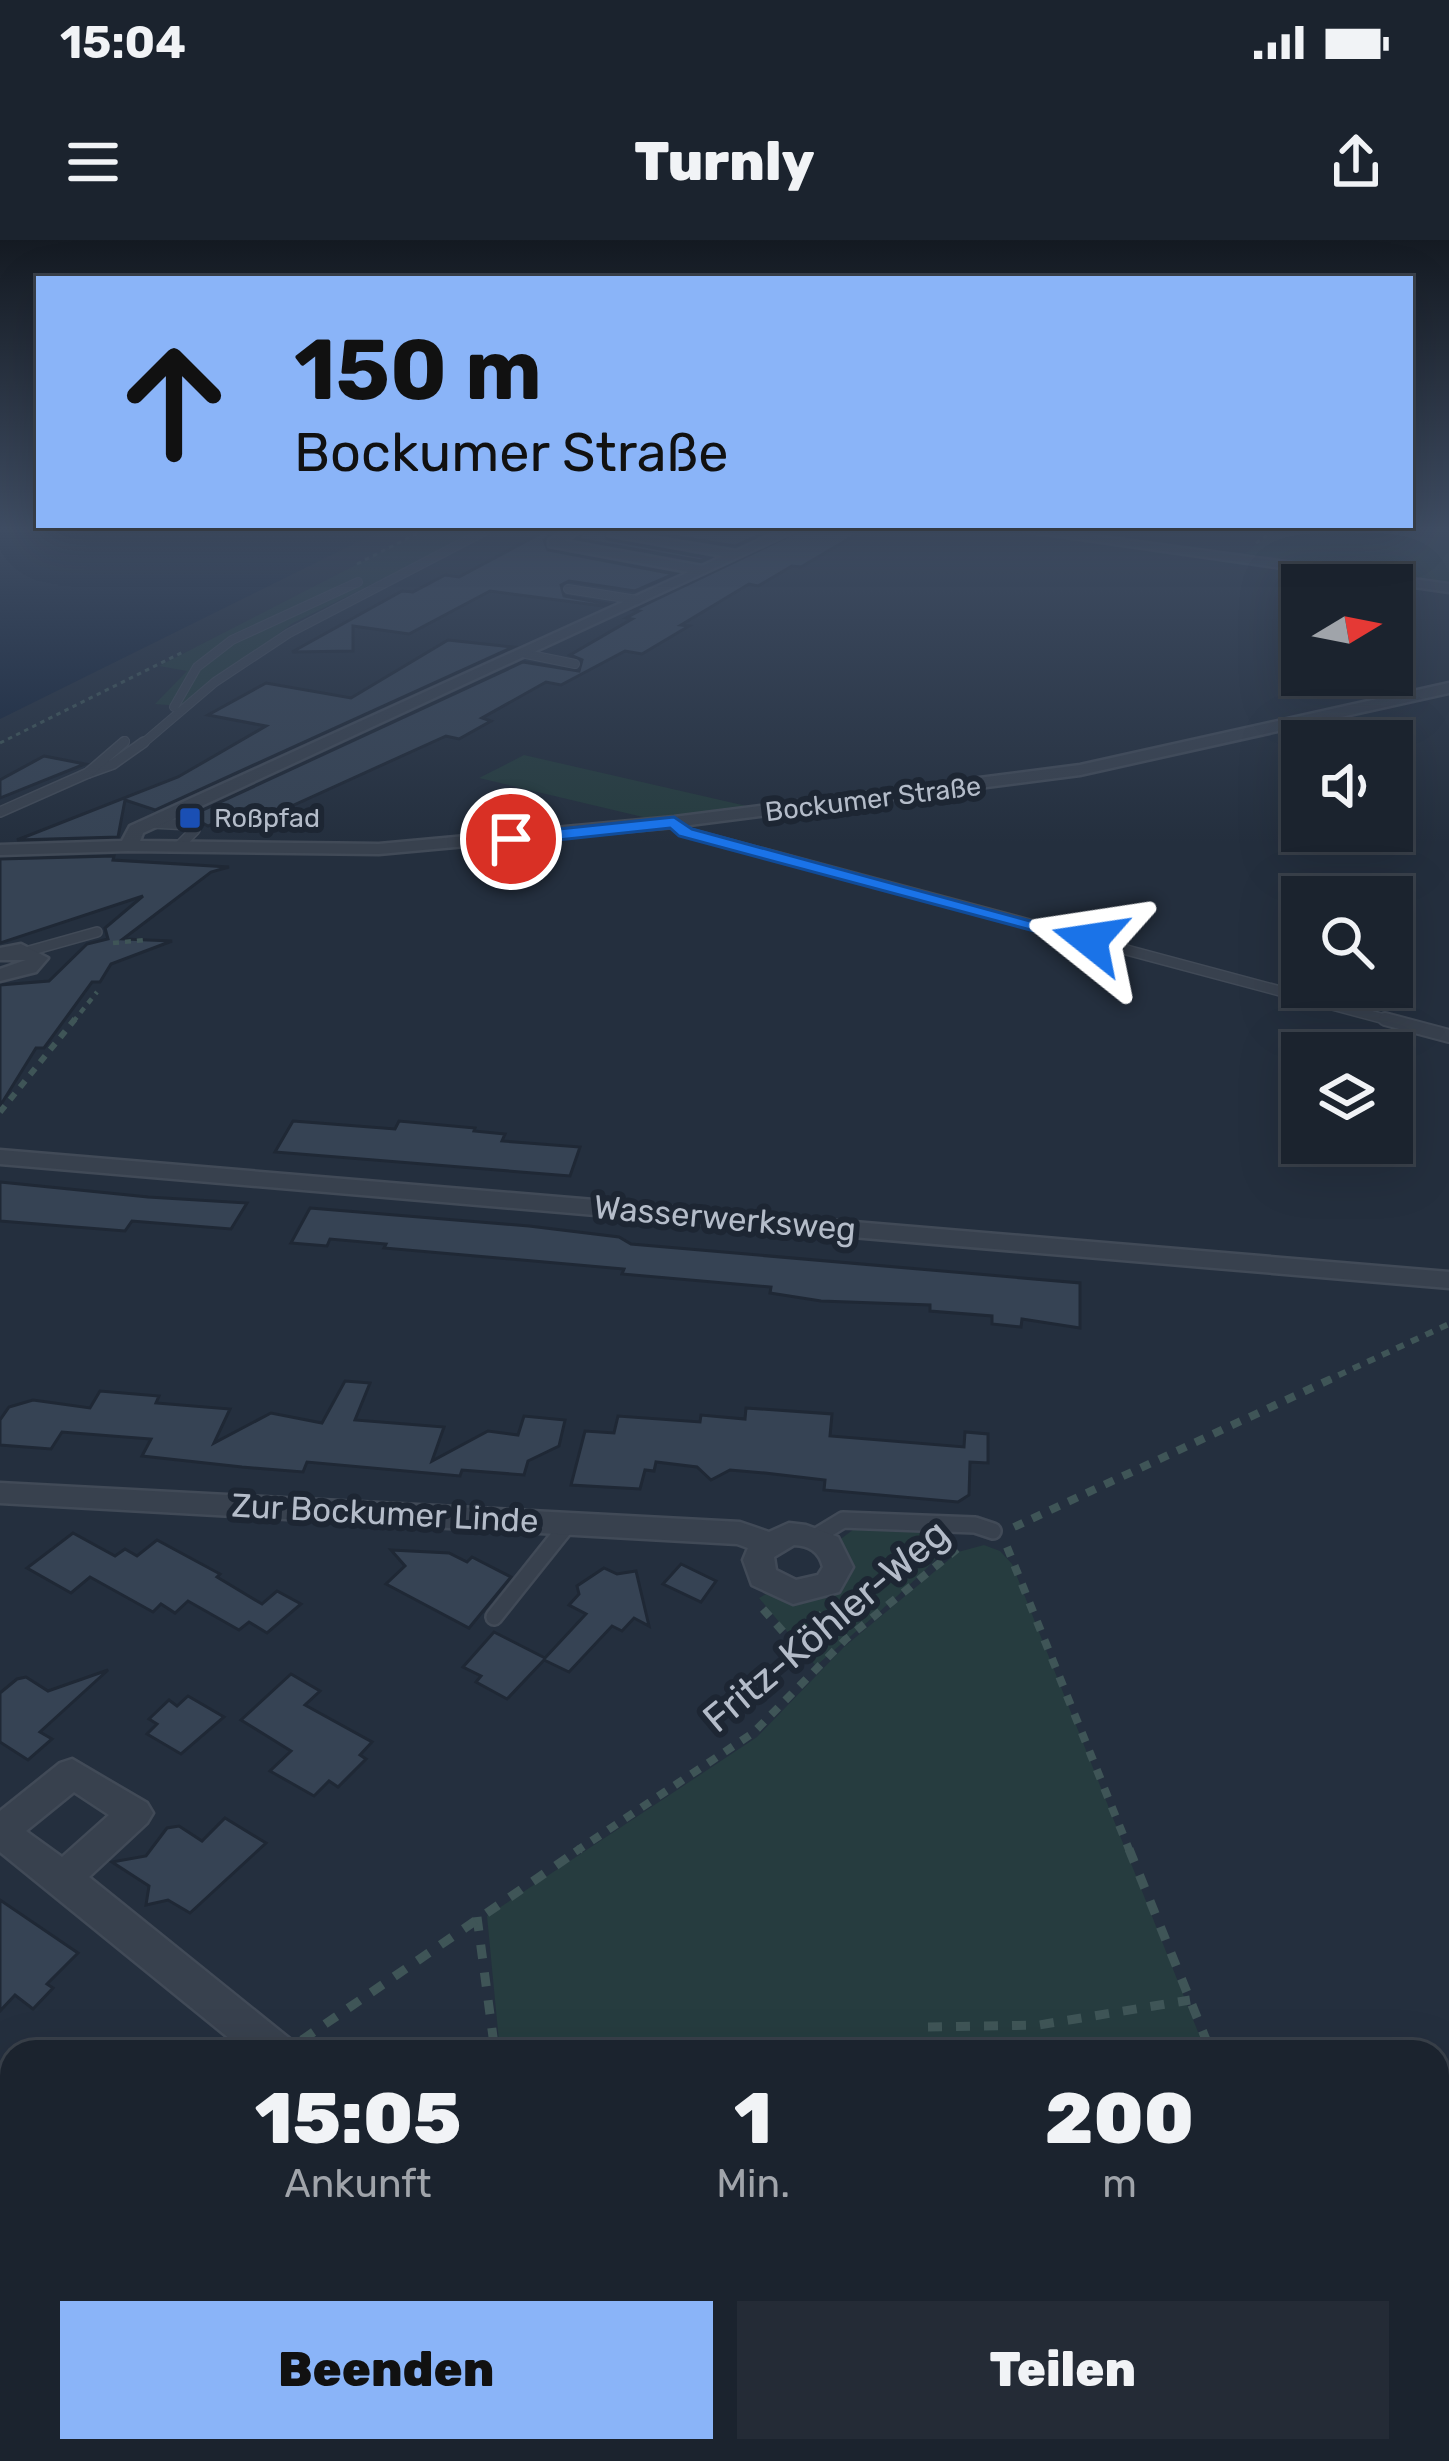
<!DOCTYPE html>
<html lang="de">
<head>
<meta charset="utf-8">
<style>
	:root { --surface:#1b232e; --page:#242b36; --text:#f1f3f6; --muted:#a0a4aa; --line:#39404a; --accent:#8ab4f8 }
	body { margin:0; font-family:Rubik,sans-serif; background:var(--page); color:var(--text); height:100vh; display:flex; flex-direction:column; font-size:45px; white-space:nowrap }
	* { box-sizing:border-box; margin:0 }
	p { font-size:39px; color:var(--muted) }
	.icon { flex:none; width:66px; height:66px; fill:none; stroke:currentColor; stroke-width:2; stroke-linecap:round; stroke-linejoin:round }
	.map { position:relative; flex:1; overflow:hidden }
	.sheet { position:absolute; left:0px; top:1800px; width:1449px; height:423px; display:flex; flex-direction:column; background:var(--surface); border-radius:36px 36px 0 0; box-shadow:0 12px 48px #0002,0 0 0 3px var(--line) }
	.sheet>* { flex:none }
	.guide { position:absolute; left:36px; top:36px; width:1377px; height:252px; border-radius:0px; box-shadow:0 12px 48px #0002,0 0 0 3px var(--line); background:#8ab4f8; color:#111; overflow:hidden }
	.needle { width:78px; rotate:80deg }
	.buttons { position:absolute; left:1281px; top:324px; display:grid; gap:24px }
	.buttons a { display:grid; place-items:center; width:132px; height:132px; border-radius:0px; background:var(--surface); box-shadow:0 12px 48px #0002,0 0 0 3px var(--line); font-size:60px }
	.pin { position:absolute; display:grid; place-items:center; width:102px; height:102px; color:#fff; margin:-51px; border:6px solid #fff; border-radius:50%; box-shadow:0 3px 12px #0007 }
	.me { position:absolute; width:132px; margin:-66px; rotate:285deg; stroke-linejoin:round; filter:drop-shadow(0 0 9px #0008) }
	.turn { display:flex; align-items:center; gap:42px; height:252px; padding:0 60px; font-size:54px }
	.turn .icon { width:156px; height:156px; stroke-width:2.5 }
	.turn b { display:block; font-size:84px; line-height:102px }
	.eta { display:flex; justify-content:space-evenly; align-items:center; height:204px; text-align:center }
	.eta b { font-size:72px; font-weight:800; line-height:84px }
	.button { display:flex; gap:24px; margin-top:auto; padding:24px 60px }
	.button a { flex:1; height:138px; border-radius:0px; background:var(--accent); color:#111; font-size:48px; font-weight:800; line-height:138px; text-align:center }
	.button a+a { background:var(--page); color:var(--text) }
	.status { display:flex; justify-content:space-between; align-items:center; height:84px; padding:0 60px; background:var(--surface); direction:ltr }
	.status svg { height:33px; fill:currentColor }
	header { display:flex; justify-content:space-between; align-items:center; height:156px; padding:0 60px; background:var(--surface); font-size:54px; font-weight:800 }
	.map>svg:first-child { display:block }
</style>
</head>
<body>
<div class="status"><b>15:04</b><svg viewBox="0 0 49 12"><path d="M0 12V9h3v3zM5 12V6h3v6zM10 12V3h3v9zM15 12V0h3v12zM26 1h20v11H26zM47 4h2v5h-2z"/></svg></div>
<header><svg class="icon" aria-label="menu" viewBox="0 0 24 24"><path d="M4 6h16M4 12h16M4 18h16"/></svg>Turnly<svg class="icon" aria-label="share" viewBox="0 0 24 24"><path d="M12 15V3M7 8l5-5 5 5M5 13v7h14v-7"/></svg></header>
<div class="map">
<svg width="1449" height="2221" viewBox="0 0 1449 2221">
	<rect width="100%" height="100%" fill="#242f3e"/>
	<g fill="#263c3f">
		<path d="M422,291H480L293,383L181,466L155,464L187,431L159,426Z"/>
		<path d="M1275,291H1390L1449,302V348L1245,313Z"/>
		<path d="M524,515L764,570L664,582L479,538Z"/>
		<path d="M858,1286L922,1289L939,1313C934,1328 836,1408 816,1426L759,1358L766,1354L800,1363L837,1352L852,1328L838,1301Z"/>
		<path d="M984,1305L1000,1311L1012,1324L1206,1812H500L487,1676L757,1497L844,1407L958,1312Z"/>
		<path d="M494,2211H1364L1368,2221H493Z"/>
	</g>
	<path fill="#17263c" d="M0,291H380L0,479Z"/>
	<g fill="#364354" stroke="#1f2835" stroke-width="3">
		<path d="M545,291H556L544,300L548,310L674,334L635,351L569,341L561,345L564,356L608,364L603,366L490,351L409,394L353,386V411L292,412L402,351L413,352L445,335L459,337Z"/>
		<path d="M585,291H606L607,299L708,318L701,321L577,299Z"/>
		<path d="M642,291H768L735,306Z"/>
		<path d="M799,291H862L801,327L792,326L758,346L749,344L681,385L689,386L642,414L625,411L561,445L546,442L482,478L491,481L459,499L446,496L285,569L267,573L248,567L208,586L190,576L523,422L579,431L582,420L570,415L632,379L626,378L639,371L634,370Z"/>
		<path d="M448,400L513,407L155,570L125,560L118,597L17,600L178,537L266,486L208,475L266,443L351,458Z"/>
		<path d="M44,516L85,524L0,558V540Z"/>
		<path d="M114,616L113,620L229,627L211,632L123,699L172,701L111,724L100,742H92L44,808H36L0,866V745L49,741L87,704L108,699L105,688L143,656L0,703V619Z"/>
		<path d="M293,881L395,889L399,881L475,888L474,891L505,894L502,901L580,907L570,936L275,912Z"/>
		<path d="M0,942L148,957L247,963L231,989L132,981L125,991L0,981Z"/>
		<path d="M310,968L529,986L619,997L631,1004L1080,1043V1088L1022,1079L1021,1087L992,1084V1076L930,1071V1065L821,1061L770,1053L771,1047L622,1034L624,1029L384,1008L386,1004L330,999L327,1006L291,1003Z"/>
		<path d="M345,1141L370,1143L355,1180L444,1187L432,1221L488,1191L518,1195L524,1176L565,1180L559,1206L528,1221L524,1235L462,1230L460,1236L307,1222L303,1232L242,1227L142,1216L151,1199L62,1192L51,1209L0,1205V1180L9,1167L33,1160L90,1168L100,1151L159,1156L156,1163L230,1169L214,1203L271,1173L322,1183Z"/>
		<path d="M746,1168L832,1174L830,1196L964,1207L965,1192L988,1194V1223L970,1222L969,1255L958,1262L824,1250L825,1240L765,1233L730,1230L711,1240L697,1227L656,1222L654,1231L645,1230L640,1249L571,1245L585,1191L614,1193L618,1176L700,1182L701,1175L745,1179Z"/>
		<path d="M73,1293L115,1316L125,1309L137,1316L157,1300L220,1334L217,1337L262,1364L277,1351L301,1364L267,1393L249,1382L239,1390L188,1361L175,1373L161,1364L153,1372L90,1337L71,1353L27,1328Z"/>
		<path d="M391,1310L449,1313L467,1322L472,1317L511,1337L469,1388L386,1344L405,1326Z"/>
		<path d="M681,1324L716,1341L701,1362L663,1344Z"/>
		<path d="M604,1328L617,1334L636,1331L649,1386L634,1378L622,1391L612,1386L569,1432L544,1420L507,1459L476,1442L481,1436L463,1427L494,1392L545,1418L586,1374L569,1365L579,1354L577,1346Z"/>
		<path d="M108,1430L40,1492L52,1499L28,1520L0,1502V1453L17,1439L26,1437L48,1451Z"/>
		<path d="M291,1434L320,1451L305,1465L372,1502L360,1515L366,1519L338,1547L329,1541L314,1556L270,1531L291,1511L241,1480Z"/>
		<path d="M188,1456L224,1477L181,1514L147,1494L157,1484L149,1479L169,1460L177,1466Z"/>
		<path d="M225,1578L266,1603L190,1673L168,1660L146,1665L149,1646L112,1622L146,1616L167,1588L179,1586L202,1601Z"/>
		<path d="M0,1660L78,1713L47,1744L53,1748L33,1769L15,1755L0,1771Z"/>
	</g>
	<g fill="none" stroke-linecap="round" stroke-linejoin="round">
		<g stroke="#414a57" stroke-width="10">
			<g id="lane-far3">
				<path d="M568,349L637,360"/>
				<path d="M526,414L575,424"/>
				<path d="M174,467L197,427L232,400L358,342"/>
				<path d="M120,505L125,501"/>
				<path d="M141,505L215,442L289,393L485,291"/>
			</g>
		</g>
		<g stroke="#414a57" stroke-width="12">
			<g id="lane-far2">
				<path d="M88,533L113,524L144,502"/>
				<path d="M0,572L88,533L124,502"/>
				<path d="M674,582L685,592L1396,782"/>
				<path d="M151,583L191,585L195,590L179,606"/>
				<path d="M29,711L97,692"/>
			</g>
		</g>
		<g stroke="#414a57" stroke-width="16">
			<path id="lane-far1" d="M1385,779L1449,796"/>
		</g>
		<g stroke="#414a57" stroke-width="20">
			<g id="lane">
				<path d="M815,1297L843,1280L975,1285L993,1291"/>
				<path d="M494,1377L569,1283"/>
			</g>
		</g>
		<g stroke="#414a57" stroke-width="5">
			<g id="street">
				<path d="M566,291H581L565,301L702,326L723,316L608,295L614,291L736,311L779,291H795L143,593L140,601L379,604L674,577L1080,525L1449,443V453L1080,535L674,587L379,614L128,611L0,615V605L122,601L130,586L689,332L549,306V300Z"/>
				<path d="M1024,291H1057L1449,344V352Z"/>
				<path d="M21,704L48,718L36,732L0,741V729L26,720H0V708Z"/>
				<path d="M0,910L1449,1032V1048L0,924Z"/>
				<path d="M0,1243L740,1282L769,1292L789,1283L806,1285L838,1297L853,1327L839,1352L793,1364L752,1345L743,1320L748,1308L737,1304L0,1263ZM794,1305C809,1306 819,1311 823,1327L818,1335L796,1340L776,1330L774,1317Z"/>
				<path d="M72,1519L147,1563L153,1573L147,1583L89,1637L290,1799L296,1812H246L0,1612V1571L60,1523ZM74,1552L109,1575L62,1617L26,1591Z"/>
			</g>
		</g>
		<g stroke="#3f5557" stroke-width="3" stroke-dasharray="4.5 4.5" stroke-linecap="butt">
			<path d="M1256,303L1273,291"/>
			<path d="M357,324L422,291"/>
			<path d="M0,503L185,411"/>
		</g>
		<g stroke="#3f5557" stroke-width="4.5" stroke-dasharray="6 6" stroke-linecap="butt">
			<path d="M113,703L145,700"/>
			<path d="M73,782L97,752"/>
		</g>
		<g stroke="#3f5557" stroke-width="6" stroke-dasharray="8 8" stroke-linecap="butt">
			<path d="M0,872L75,779"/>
			<path d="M1324,1142L1449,1084"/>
		</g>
		<g stroke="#3f5557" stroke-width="8" stroke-dasharray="10 10" stroke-linecap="butt">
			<path d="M1014,1287L1331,1139"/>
			<path d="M1007,1307L1130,1612"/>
			<path d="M763,1369L816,1429"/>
			<path d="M817,1374L846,1399"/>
			<path d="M575,1612L753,1493L846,1399L957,1309"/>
		</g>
		<g stroke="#3f5557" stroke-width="9" stroke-dasharray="14 14" stroke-linecap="butt">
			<path d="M1129,1609L1211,1812"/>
			<path d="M477,1677L495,1812"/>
			<path d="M928,1787L1039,1785L1190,1760"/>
			<path d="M302,1800L580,1609"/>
			<path d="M0,2038L12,2028"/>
			<path d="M485,2211V2221"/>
			<path d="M1372,2211L1376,2221"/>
		</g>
		<use href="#lane-far3" stroke="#38414e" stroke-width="8"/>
		<use href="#lane-far2" stroke="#38414e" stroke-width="9"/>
		<use href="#lane-far1" stroke="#38414e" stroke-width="12"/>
		<use href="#lane" stroke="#38414e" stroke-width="15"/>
		<use href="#street" fill="#38414e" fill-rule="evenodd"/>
	</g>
	<linearGradient id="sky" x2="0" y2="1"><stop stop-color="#141a22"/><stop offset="0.48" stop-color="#3f4d63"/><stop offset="1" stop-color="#3f4d63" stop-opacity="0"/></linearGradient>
	<rect width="1449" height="602" fill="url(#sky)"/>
	<path fill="#1a73e8" stroke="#114b97" stroke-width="3" d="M674,577L692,589L1100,700L1083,704L679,596L670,588L511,605L502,599L511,594Z"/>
	<rect fill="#1a4fb4" stroke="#1d2633" stroke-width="4.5" x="178" y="566" width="24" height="24" rx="6"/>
	<g text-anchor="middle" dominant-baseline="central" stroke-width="12" stroke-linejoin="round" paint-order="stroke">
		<g font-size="27" fill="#b4bcc9" stroke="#1d2633">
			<text transform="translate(873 559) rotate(-7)">Bockumer Straße</text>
		</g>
		<g font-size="27" fill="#b4bcc9" stroke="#1d2633" text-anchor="start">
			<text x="214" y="578">Roßpfad</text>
		</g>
		<g font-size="33" fill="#b4bcc9" stroke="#1d2633">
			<text transform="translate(725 978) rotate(5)">Wasserwerksweg</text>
			<text transform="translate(385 1273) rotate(3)">Zur Bockumer Linde</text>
		</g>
		<g font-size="39" fill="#b4bcc9" stroke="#1d2633">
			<text transform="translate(826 1386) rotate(-40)">Fritz-Köhler-Weg</text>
		</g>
	</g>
</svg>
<div class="buttons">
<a><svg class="needle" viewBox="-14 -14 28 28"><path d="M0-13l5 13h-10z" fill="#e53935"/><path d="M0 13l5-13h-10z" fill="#a0a4aa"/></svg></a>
<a><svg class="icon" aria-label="sound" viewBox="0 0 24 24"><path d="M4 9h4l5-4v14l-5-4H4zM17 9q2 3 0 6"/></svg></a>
<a><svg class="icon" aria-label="search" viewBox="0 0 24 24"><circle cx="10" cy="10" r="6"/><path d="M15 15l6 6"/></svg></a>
<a><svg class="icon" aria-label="layers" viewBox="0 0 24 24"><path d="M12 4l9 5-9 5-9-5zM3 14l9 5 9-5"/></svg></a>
</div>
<div class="pin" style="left:511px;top:599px;background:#d93025"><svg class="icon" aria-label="arrive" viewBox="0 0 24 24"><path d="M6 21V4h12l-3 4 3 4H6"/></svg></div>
<svg class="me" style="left:1090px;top:700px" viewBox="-20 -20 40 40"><path d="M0-17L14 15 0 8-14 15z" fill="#1a73e8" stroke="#fff" stroke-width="4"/></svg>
<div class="guide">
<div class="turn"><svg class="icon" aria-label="ahead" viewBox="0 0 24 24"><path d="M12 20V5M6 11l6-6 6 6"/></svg><div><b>150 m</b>Bockumer Straße</div></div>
</div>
<section class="sheet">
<div class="eta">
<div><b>15:05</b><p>Ankunft</p></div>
<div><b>1</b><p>Min.</p></div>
<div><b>200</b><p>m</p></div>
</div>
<div class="button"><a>Beenden</a><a>Teilen</a></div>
</section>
</div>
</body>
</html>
